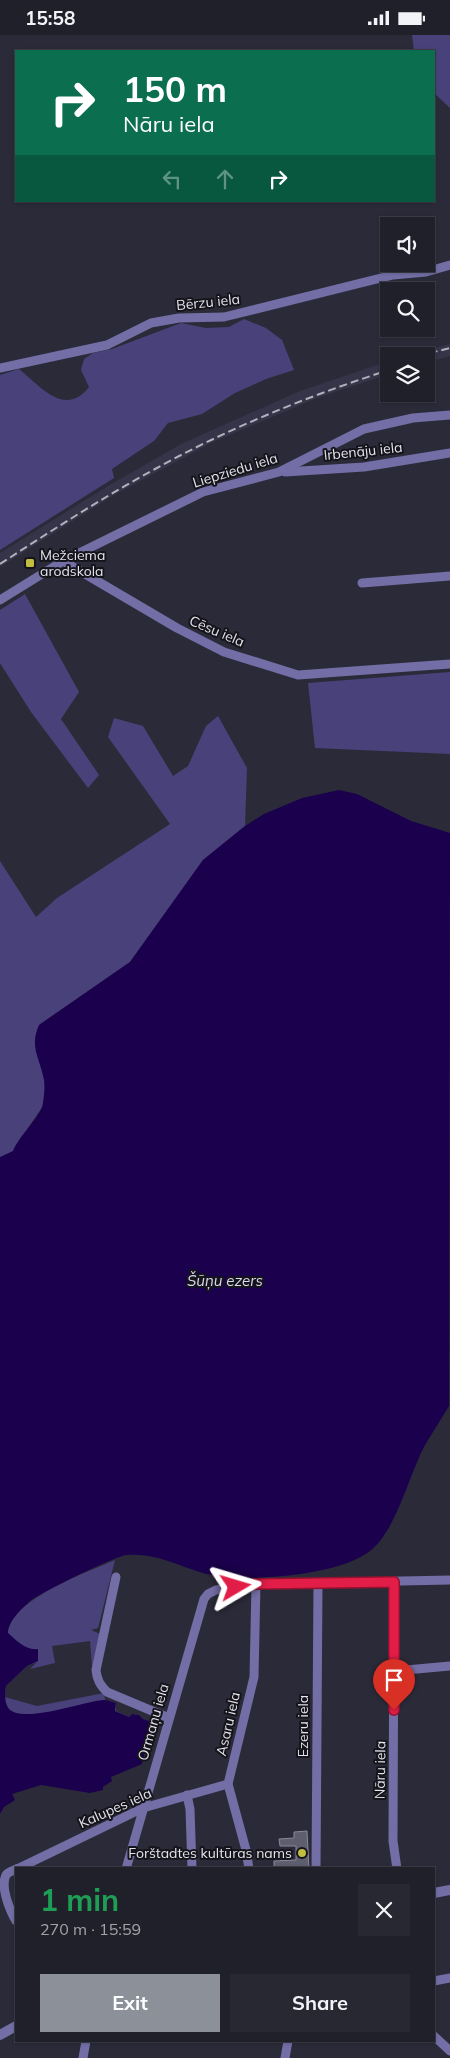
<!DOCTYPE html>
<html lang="en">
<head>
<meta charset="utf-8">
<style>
	:root { --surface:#20202b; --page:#282833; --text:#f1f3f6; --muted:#a2a3a9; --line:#3d3e47; --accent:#8c9099 }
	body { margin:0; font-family:Mulish,sans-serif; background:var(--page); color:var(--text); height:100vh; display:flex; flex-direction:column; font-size:19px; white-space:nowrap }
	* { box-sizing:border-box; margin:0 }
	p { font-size:16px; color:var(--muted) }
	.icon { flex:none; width:28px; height:28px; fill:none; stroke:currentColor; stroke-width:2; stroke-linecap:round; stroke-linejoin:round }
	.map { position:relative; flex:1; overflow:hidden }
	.details { position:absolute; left:15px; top:1832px; width:420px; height:175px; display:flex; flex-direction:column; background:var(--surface); border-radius:0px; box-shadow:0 1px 4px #0004,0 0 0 1px var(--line) }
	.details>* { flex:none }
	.guide { position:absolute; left:15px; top:15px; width:420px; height:152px; border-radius:0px; box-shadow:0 1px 4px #0004,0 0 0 1px var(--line); background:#0b6e4f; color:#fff; overflow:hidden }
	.buttons { position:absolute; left:380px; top:182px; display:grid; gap:10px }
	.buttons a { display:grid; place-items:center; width:55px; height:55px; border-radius:0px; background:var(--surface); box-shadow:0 1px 4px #0004,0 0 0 1px var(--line); font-size:25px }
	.pin { position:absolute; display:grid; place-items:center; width:42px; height:42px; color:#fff; margin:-51px -21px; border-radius:50% 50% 50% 0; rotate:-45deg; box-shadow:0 0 5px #0007 }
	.pin .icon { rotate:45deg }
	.me { position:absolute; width:55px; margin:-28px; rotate:83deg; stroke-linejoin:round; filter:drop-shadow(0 0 4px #0008) }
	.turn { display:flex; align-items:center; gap:18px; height:105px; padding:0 25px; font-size:22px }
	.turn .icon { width:65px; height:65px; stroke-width:2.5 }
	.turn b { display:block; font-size:35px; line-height:42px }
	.lanes { display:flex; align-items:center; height:48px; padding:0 25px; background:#0003; justify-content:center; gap:25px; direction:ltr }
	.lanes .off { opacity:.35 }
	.round { display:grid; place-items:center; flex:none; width:52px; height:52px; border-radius:0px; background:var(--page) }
	.head { display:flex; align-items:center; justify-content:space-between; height:85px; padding:0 25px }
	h1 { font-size:30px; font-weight:700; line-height:38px; color:#1e9e55 }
	.button { display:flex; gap:10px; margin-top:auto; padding:10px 25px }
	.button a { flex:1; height:58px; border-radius:0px; background:var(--accent); color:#fff; font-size:20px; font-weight:700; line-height:58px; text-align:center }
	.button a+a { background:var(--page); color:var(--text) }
	.status { display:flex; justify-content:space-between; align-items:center; height:35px; padding:0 25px; background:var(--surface); direction:ltr }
	.status svg { height:14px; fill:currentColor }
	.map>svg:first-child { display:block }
</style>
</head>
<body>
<div class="status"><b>15:58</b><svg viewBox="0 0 49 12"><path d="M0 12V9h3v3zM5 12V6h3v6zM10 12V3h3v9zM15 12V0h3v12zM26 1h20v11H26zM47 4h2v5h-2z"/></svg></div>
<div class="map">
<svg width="450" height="2023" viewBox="0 0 450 2023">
	<rect width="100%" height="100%" fill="#2b2a39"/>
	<g fill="#353448">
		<path d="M450,309V321L426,328V321H403Z"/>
		<path d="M389,326V339L317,363L213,407L114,460L0,532V518L108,451L181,409L300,356Z"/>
	</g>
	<g fill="#49417a">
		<path d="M412,0H450V73L434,58V16H414Z"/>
		<path d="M244,284L266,293L282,305L294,335L266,344L235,358L202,379L168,388L154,406L112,434L114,443L0,515V340L19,334C40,351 65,383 89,352L81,335L84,324L93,318L112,314L181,288L206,293L229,292Z"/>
		<path d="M25,559L79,657L61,684L99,740L88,753L31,677L0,628V575Z"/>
		<path d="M450,637V719L315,713L308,648Z"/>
		<path d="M218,681L247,733L245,791L203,825L130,927L39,990L49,1022L43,1071L28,1093L23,1110L0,1126V826L36,882L57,863L170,789L108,702L114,683L143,691L173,741L188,731L206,691Z"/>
		<path d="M115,1525L98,1593L91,1595L100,1599L93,1644L90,1606L52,1611L55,1628L30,1634L37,1627L27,1631L6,1651L5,1662L37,1671L104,1658L105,1665L116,1668V1676L129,1682L132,1679L139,1680L143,1684L152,1687L142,1729L0,1690C0,1658 0,1625 8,1594C18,1562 85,1538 115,1525Z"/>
	</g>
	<path fill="#1b004d" d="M339,755L357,759L411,786L450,798L449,1371C441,1384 433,1397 425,1410C409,1440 396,1496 370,1516C338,1541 250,1547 212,1540C183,1534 158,1517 127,1520C115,1521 39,1558 29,1567C21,1574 8,1587 8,1598C16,1605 26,1616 38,1614V1626L27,1631L6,1651C5,1658 4,1668 9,1674C24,1689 85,1666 104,1665C108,1665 112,1667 116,1668L115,1676L129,1682L132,1679L139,1680L143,1684L152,1687L142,1729L111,1742L112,1746L103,1752V1755L90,1758L41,1750L12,1759L15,1765L4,1772L0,1779V1122L13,1116C18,1102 42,1080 43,1068C44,1061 45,1052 44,1045C40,1023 29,1012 39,990L130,927L203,825L245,791L264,779L302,763Z"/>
	<path fill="#5f5e6f" stroke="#89899b" d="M307,1796L309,1834H274V1826L296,1825V1811H280L279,1804L294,1803V1797Z"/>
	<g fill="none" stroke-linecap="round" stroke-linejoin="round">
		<g stroke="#736ea5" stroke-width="9">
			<path d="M0,333L107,310L151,288L179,283L224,282L393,240L426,237L450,230"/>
			<path d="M285,437L364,432L450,418"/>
			<path d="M63,526L177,593L224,617L298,640L450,629"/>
			<path d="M362,548L450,541"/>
			<path d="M0,565L63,526L203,457L279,437L364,394L413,383L450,380"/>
			<path d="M116,1542L96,1635C97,1645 100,1650 107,1657L169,1683"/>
			<path d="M394,1547L393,1806L397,1834"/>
			<path d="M395,1636L450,1631"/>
			<path d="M187,1760L190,1774L192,1834"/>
			<path d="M16,1834C13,1836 8,1837 6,1840C0,1852 10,1876 16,1886"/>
			<path d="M17,1834L143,1773L228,1749"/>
			<path d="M126,1834L204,1564L208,1559L216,1555L256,1549L450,1545"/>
			<path d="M249,1834L246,1815L228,1749L254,1642L256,1549"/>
			<path d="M316,1834L318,1548"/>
			<path d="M434,1946L450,1943"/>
			<path d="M434,2001L450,2016"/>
			<path d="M83,2023L86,2006"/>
			<path d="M285,2023L288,2006"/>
		</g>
		<g stroke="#736ea5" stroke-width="10">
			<path d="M434,1858L450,1855"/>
			<path d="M0,2000L16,1991"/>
		</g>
		<g stroke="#b1b0bb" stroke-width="2" stroke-dasharray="8 4" stroke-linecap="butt">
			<path d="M418,321L450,313"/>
			<path d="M0,529C51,496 102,463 155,434C229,393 308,361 389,335"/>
		</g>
	</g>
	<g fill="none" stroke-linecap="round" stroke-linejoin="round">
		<g stroke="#92132f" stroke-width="12">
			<path id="route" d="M236,1552L256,1549L394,1547V1675"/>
		</g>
		<use href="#route" stroke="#e11d48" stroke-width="9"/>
	</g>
	<g fill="#c1bd40" stroke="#14141a" stroke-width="2">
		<rect x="25" y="523" width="10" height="10" rx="2.5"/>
		<circle cx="302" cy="1818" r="5"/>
	</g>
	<g text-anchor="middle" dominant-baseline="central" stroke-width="4" stroke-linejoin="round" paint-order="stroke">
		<g font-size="14" fill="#e4e3ed" stroke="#14141a">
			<text transform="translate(208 267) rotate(-6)">Bērzu iela</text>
			<text transform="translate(363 416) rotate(-6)">Irbenāju iela</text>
			<text transform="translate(235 435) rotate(-17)">Liepziedu iela</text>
			<text transform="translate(217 596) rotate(23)">Cēsu iela</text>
			<text transform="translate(153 1687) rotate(-74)">Ormaņu iela</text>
			<text transform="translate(228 1689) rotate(-77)">Asaru iela</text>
			<text transform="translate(303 1691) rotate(-90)">Ezeru iela</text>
			<text transform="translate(380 1735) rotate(-89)">Nāru iela</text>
			<text transform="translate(115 1773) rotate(-24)">Kalupes iela</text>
		</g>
		<g font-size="14" fill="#e4e3ed" stroke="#14141a" text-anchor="start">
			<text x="40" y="520">Mežciema<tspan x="40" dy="16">arodskola</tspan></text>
			<text x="292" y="1818" text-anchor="end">Forštadtes kultūras nams</text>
		</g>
		<g font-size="15" font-style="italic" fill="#d9d8ef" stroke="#14141a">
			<text x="225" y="1245">Šūņu ezers</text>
		</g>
	</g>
</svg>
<div class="buttons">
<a><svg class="icon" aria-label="sound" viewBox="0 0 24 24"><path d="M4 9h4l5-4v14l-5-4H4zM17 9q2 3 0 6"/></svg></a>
<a><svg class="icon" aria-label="search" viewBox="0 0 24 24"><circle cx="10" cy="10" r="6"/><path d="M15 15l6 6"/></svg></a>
<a><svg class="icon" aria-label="layers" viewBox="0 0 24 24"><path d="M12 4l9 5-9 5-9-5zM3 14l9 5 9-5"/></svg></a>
</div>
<div class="pin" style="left:394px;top:1675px;background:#d93025"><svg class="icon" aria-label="arrive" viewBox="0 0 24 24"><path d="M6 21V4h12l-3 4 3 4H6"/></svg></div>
<svg class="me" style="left:236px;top:1552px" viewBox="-20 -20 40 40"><path d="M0-17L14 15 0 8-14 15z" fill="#e11d48" stroke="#fff" stroke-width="4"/></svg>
<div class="guide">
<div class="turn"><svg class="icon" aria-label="right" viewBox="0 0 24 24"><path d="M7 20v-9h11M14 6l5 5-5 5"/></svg><div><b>150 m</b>Nāru iela</div></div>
<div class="lanes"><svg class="icon off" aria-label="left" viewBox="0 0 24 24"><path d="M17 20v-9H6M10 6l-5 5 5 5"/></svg><svg class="icon off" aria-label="ahead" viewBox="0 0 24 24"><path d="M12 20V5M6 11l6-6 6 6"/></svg><svg class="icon" aria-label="right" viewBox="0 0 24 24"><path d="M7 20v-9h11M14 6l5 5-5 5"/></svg></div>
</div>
<section class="details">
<div class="head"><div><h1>1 min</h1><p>270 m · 15:59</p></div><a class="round"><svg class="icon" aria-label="close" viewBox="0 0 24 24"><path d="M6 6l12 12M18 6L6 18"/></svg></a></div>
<div class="button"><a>Exit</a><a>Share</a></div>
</section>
</div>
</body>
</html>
